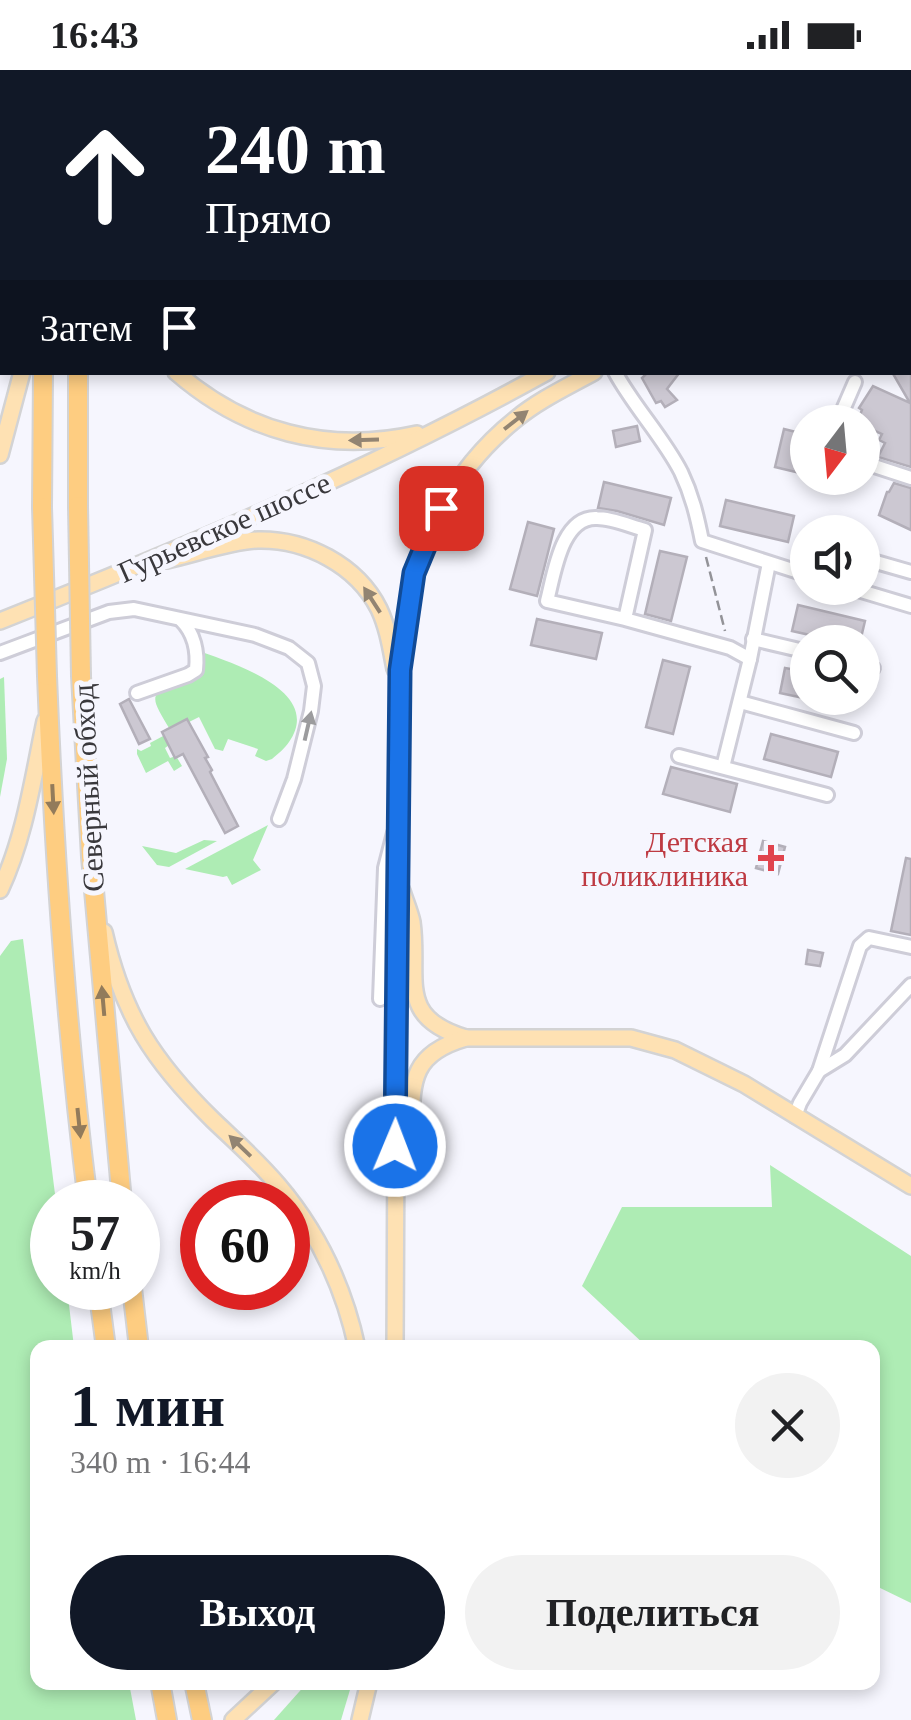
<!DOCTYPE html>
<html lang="ru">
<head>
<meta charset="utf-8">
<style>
	:root { --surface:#fff; --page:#f2f2f2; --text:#202124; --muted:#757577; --accent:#111827 }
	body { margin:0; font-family:"Times New Roman",serif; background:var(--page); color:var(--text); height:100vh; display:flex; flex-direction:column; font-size:38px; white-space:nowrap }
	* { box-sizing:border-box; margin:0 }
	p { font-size:32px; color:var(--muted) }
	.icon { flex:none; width:55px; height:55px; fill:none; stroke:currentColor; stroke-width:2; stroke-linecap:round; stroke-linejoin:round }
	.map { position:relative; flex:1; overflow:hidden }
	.details { position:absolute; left:30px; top:1270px; width:850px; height:350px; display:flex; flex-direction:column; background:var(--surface); border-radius:20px; box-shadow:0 5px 15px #0003 }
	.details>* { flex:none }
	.top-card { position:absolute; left:0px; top:0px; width:912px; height:305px; box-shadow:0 5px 15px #0003; background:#111827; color:#fff; overflow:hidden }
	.needle { width:65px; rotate:196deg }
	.tools { position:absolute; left:790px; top:335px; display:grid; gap:20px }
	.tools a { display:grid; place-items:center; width:90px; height:90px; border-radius:50%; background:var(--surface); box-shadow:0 5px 15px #0003; font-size:50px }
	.speed { position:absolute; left:30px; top:1110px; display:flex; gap:20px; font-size:50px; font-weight:700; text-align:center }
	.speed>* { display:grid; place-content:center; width:130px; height:130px; border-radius:50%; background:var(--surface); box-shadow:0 5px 15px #0003; line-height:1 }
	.speed small { font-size:25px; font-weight:400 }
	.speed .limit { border:15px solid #d22; background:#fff; color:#111 }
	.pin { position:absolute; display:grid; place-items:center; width:85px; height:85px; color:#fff; margin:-42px; border-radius:20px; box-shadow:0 5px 15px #0006 }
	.me { position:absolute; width:110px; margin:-55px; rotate:1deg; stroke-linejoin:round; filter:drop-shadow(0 0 8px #0008) }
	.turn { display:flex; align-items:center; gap:35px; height:210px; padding:0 40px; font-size:45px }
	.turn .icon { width:130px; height:130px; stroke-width:2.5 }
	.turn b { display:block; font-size:70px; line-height:85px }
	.then { display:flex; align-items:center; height:95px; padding:0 40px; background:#0003; gap:20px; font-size:38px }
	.round { display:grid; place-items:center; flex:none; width:105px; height:105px; border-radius:52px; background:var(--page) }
	.head { display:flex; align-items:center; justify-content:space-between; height:170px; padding:0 40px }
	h1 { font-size:60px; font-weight:600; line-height:75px; color:var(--accent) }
	.action { display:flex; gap:20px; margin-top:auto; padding:20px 40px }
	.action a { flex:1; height:115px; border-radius:60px; background:var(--accent); color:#fff; font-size:40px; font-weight:600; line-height:115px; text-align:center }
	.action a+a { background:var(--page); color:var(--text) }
	.status { display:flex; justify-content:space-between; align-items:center; height:70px; padding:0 50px; background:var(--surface); direction:ltr }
	.status svg { height:28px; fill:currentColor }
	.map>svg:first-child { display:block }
</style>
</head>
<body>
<div class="status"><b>16:43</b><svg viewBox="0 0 49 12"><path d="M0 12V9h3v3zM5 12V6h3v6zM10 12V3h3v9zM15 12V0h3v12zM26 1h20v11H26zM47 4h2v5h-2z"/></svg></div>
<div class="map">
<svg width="911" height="1650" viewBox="0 0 911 1650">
	<rect width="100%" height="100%" fill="#f6f6fe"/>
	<g fill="#aeecb4">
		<path d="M196,580C229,592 325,620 289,672C285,678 278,684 272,689L266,691L255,686L258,679L228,669L223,681L215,679L199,647L171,661C146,620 149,625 193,608Z"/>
		<path d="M4,607L7,689L0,727V609Z"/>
		<path d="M165,665L169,675L165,678L170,688L176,686L182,696L174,701L168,691L146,703L137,684V679L141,681L151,676L150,673Z"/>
		<path d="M268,755L253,790L261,800L232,815L227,806L223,807L185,799Z"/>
		<path d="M204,770L217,771L169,797L157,795L142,776L176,783Z"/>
		<path d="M23,869L56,1132H52V1218H67L74,1277L38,1278V1612L129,1613L136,1650H0V886L11,871Z"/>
		<path d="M770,1095L911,1186V1533L876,1516L873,1511L872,1278L647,1277L582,1216L622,1137H772Z"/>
		<path d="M307,1613H352L341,1650H274Z"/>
	</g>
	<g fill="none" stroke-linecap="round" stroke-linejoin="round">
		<path stroke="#62e3f7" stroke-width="4" d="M303,0L307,2"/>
	</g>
	<g fill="#ccc8d2" stroke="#b3afb9" stroke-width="2.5">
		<path d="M648,302H680L667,319L677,330L665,337L661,331L656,333L642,308Z"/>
		<path d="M892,302H911V397L878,387L885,373L879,370L882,364L862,355V352H857L862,340L859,338L873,316L910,333Z"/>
		<path d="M637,356L640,371L616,377L613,361Z"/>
		<path d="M784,359L808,365V405L775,397Z"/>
		<path d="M604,412L671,428L664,455L617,441L598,438Z"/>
		<path d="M894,413L911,418V460L879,445L887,422H889Z"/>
		<path d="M726,430L794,446L788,472L720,456Z"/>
		<path d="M528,452L554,459L537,526L510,519Z"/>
		<path d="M660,481L687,487L671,551L645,544Z"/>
		<path d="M798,535L865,551L860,572H841L792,561Z"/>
		<path d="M537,549L602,563L596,589L531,575Z"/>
		<path d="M663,590L690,597L673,664L646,657Z"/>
		<path d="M785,598L808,602V629L780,623Z"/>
		<path d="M129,629L150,669L139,674L120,634Z"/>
		<path d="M187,649L208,687L205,688L212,700L210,702L238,756L225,763L183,684L175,688L162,662Z"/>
		<path d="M771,664L838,682L831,707L764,689Z"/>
		<path d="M671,697L737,714L730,742L663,724Z"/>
		<path d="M763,771L785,777L778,804L756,798Z"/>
		<path d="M906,788L911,789V865L891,861Z"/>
		<path d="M808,880L823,883L820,896L806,894Z"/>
	</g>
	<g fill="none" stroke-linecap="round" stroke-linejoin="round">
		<g stroke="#cecdd8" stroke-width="18">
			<g id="minor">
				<path d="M134,0V2"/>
				<path d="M563,0L564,2"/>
				<path d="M658,2L662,0"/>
				<path d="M910,253L911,254"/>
				<path d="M615,302C634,337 663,367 681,402C692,425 697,446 702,471L808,505"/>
				<path d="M841,352L839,349L855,312"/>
				<path d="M862,392L911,408"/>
				<path d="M862,488L911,502"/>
				<path d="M851,518L911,536"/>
				<path d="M625,549L645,460C630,456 612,448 597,448C561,446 554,505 547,531L625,549L730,578L750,589"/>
				<path d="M753,569L808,582"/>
				<path d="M0,583L109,542L134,539L255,565L289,578L308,593L314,616L311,641L294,709L279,749"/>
				<path d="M862,596L873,598"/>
				<path d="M137,623L188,605L196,600C198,582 194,563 181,550"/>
				<path d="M740,632L854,663"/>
				<path d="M679,686L827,725"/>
				<path d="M723,697L750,589L769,493"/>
				<path d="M380,929L385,798L394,763"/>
				<path d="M819,1001L845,985L911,915"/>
				<path d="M795,1046L800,1033L819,1001L860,876L869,868L911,877"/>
			</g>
		</g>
		<g stroke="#d3d3d4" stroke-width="20">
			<g id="major">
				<path d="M910,85L911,84"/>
				<path d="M910,107L911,106"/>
				<path d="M176,302C245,362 327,384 417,364"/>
				<path d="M0,385L22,302"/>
				<path d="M167,490C194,484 231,471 258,470C306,469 357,495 379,539C388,558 391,579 395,599"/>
				<path d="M0,551C186,477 372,399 547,302"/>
				<path d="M0,820C25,767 33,708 45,651"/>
				<path d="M402,821C405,831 410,842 412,852C420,908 395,947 466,968"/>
				<path d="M104,862C123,945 153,991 213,1050C235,1071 258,1091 278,1115C318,1162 344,1217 357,1278"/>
				<path d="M399,1117C403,1107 408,1097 410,1086C412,1079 411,1070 411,1062C412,1012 410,984 466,968H631L675,980L744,1014L911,1116"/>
				<path d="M395,1278L398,629C403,520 426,421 516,349C539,330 567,317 594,302"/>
				<path d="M233,1650L274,1612"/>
				<path d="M360,1650L369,1612"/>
			</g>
		</g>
		<g stroke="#d3d3d4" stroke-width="22">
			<g id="highway">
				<path d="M47,2V0"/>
				<path d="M82,2V0"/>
				<path d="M78,436V302"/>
				<path d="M42,437L43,302"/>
				<path d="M47,606C54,782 66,958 88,1132"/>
				<path d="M81,606L91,787L122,1132"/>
				<path d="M98,1218L106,1278"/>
				<path d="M132,1218L139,1278"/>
				<path d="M160,1612L167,1650"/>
				<path d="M194,1612L202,1650"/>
			</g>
		</g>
		<g stroke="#939398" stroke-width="2.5" stroke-dasharray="10 5" stroke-linecap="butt">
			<path d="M910,65H911"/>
			<path d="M706,487L725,561"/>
		</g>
		<use href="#minor" stroke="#fff" stroke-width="12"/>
		<use href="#major" stroke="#fee1b3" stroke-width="15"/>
		<use href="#highway" stroke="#fecd81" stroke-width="18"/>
		<g stroke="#d3d3d4" stroke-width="22" stroke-linecap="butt">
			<g id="highway-bridge">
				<path d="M78,436L81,606"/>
				<path d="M42,437L47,606"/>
			</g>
		</g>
		<use href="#highway-bridge" stroke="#fecd81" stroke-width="18"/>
	</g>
	<defs><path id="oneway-solid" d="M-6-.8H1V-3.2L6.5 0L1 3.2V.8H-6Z" transform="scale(2.5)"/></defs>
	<g fill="#928472">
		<use href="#oneway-solid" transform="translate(516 350) rotate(-38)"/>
		<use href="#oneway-solid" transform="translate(364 370) rotate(178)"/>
		<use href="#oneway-solid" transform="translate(372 530) rotate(-123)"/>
		<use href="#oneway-solid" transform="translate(240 1076) rotate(-136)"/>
	</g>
	<use fill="#9c9c9e" href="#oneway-solid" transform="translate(308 656) rotate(-77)"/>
	<g fill="#927b5b">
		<use href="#oneway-solid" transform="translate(53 729) rotate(87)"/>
		<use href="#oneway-solid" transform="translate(103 931) rotate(-95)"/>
		<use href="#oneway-solid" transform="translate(79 1053) rotate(84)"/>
	</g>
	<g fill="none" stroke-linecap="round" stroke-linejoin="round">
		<g stroke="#114b97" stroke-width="25">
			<path id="route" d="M395,1076L400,600L414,503L441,438"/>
		</g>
		<use href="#route" stroke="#1a73e8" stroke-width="18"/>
	</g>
	<path fill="#e0444e" stroke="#f6f6fe" stroke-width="4" d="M766 773h10v10h10v10h-10v10h-10v-10h-10v-10h10z"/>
	<g text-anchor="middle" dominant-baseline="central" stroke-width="10" stroke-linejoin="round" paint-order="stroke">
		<g font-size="30" fill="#39383c" stroke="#f6f6fe">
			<text transform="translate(224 457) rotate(-24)">Гурьевское шоссе</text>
			<text transform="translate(88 718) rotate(-93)">Северный обход</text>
		</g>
		<g font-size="30" fill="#be3a42" stroke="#f6f6fe" text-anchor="end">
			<text x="748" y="771">Детская<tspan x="748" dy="34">поликлиника</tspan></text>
		</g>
	</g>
</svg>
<div class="tools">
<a><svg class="needle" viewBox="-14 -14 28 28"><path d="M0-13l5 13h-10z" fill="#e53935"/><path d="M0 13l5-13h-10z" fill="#757577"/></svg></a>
<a><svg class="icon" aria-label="sound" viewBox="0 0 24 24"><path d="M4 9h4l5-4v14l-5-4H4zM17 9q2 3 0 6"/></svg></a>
<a><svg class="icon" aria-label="search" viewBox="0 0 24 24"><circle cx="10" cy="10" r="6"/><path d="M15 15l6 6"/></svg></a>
</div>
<div class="speed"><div>57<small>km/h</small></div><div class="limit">60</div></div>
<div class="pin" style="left:441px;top:438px;background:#d93025"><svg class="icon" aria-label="arrive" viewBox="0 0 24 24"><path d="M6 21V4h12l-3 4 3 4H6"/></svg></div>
<svg class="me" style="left:395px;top:1076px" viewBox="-20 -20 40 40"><circle r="17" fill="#1a73e8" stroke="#fff" stroke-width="3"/><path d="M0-11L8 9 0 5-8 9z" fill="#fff"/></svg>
<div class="top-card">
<div class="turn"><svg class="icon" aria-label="ahead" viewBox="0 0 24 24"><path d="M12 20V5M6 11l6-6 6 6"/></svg><div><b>240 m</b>Прямо</div></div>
<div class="then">Затем<svg class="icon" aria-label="arrive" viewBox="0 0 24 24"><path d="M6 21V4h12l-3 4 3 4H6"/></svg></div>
</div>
<section class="details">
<div class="head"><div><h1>1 мин</h1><p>340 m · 16:44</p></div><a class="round"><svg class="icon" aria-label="close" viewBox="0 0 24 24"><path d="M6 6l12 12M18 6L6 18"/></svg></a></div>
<div class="action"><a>Выход</a><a>Поделиться</a></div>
</section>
</div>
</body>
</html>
